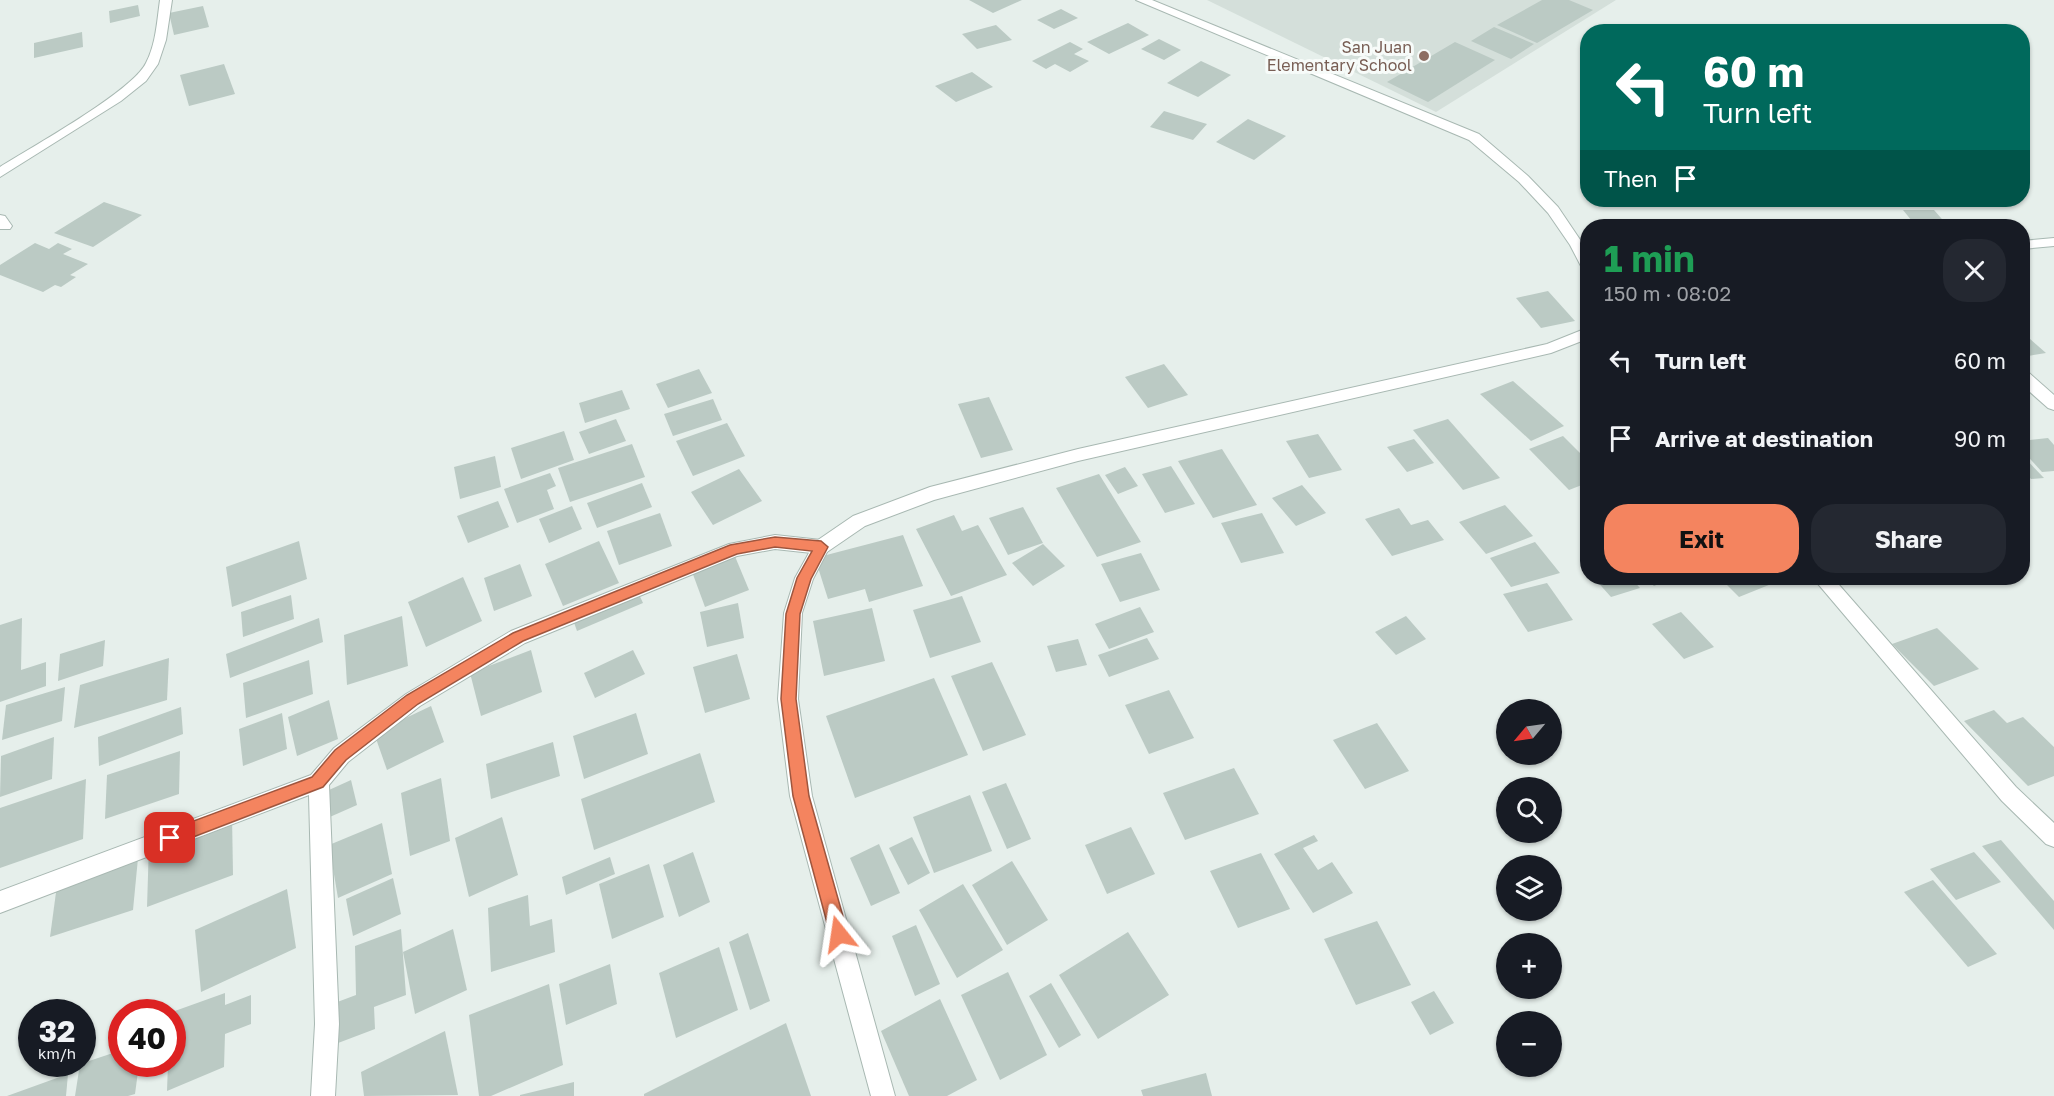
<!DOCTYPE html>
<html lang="en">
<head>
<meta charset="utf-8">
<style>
	:root { --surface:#171b24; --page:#242831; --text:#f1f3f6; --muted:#9ea1a6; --accent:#f4845f }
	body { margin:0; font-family:"Golos Text",sans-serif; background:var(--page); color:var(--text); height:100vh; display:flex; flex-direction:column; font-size:22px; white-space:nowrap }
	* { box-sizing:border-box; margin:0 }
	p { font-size:20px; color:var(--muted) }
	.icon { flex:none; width:33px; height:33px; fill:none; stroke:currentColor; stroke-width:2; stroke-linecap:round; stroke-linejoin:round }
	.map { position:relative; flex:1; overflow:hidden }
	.side { position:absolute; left:1580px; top:219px; width:450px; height:366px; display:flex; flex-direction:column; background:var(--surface); border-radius:24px; box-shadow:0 2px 4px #0004 }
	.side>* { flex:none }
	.hud { position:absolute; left:1580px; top:24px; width:450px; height:183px; border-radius:24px; box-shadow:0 2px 4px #0004; background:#00695c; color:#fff; overflow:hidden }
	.needle { width:39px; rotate:241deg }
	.fabs { position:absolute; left:1496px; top:699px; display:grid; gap:12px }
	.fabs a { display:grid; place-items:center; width:66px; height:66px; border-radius:50%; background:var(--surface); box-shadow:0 2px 4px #0004; font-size:30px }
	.speed { position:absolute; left:18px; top:999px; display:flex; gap:12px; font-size:30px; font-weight:700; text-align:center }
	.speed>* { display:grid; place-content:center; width:78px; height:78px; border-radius:50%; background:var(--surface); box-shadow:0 2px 4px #0004; line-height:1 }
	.speed small { font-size:15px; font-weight:400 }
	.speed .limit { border:9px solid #d22; background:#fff; color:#111 }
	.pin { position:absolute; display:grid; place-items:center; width:51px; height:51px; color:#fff; margin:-26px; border-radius:12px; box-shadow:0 3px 9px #0006 }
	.me { position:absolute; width:66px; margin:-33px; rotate:345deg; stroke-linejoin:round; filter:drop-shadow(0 0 4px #0008) }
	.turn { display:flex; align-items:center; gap:21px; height:126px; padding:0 24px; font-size:27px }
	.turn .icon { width:78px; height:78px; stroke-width:2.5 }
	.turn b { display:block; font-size:42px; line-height:51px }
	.then { display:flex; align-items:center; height:57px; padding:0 24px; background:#0003; gap:12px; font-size:22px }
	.round { display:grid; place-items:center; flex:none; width:63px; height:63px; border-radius:24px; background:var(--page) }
	.summary { display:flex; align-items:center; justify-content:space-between; height:102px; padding:0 24px }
	h1 { font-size:36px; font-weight:700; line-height:45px; color:#1e9e55 }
	.button { display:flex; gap:12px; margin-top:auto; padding:12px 24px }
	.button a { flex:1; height:69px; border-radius:24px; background:var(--accent); color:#111; font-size:24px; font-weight:700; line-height:69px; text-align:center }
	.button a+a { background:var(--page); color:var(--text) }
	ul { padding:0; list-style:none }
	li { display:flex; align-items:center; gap:18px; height:78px; padding:0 24px }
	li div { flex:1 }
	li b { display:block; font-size:22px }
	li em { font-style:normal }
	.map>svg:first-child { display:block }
</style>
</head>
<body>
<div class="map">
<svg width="2054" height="1096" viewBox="0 0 2054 1096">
	<rect width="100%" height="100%" fill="#e6efeb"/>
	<path fill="#d4dfda" d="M1207,0H1616L1436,112Z"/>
	<g fill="#bbcac4">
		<path d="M969,0H1022L993,13Z"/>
		<path d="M1542,0H1569L1593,10L1537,43L1497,25Z"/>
		<path d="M138,5L140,16L110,23L109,11Z"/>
		<path d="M203,6L209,27L174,35L169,13Z"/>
		<path d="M1061,9L1078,18L1054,29L1037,20Z"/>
		<path d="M1128,23L1149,35L1109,54L1087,42Z"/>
		<path d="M996,25L1012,40L977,49L962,34Z"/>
		<path d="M1494,27L1534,44L1511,59L1471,41Z"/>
		<path d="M82,32L83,47L34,58V43Z"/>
		<path d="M1159,39L1181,50L1164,60L1141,49Z"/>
		<path d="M1070,42L1083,49L1074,54L1089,61L1070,72L1055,64L1046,69L1032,61Z"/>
		<path d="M1455,42L1495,60L1428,102L1387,82Z"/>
		<path d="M1201,61L1231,75L1198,97L1167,83Z"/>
		<path d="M224,64L235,94L189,106L180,75Z"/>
		<path d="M972,72L993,87L956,102L935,86Z"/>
		<path d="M1164,111L1207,124L1193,140L1150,127Z"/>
		<path d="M1248,119L1286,136L1254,160L1216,142Z"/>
		<path d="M104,202L142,215L93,247L54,233Z"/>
		<path d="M1903,210H1934L1948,226H1916Z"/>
		<path d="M35,243L49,249L58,243L72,249L63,254L88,264L70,275L76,277L61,287L55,285L43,292L0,275V265Z"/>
		<path d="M1548,291L1575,321L1541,328L1516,298Z"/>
		<path d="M2029,338L2046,353L2022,357V339Z"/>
		<path d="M1164,364L1188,395L1148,408L1125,377Z"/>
		<path d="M699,369L712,393L668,408L656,384Z"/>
		<path d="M1513,381L1564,426L1531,441L1480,394Z"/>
		<path d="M622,390L630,409L585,423L579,403Z"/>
		<path d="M989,397L1013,450L981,458L958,404Z"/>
		<path d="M713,399L722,420L673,436L664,414Z"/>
		<path d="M616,419L626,441L589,454L579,432Z"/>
		<path d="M1448,419L1500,478L1463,490L1413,430Z"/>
		<path d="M727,423L745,456L693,476L676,441Z"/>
		<path d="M564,431L574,460L521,479L511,448Z"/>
		<path d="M1318,434L1342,470L1309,478L1286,441Z"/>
		<path d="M1563,436L1587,460V483L1569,490L1529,449Z"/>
		<path d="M2048,438L2054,445V471L2042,472L2022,450V441Z"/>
		<path d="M1414,439L1434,463L1407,472L1387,447Z"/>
		<path d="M632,444L645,477L570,502L558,468Z"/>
		<path d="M1222,449L1257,505L1213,518L1178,461Z"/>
		<path d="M2022,455L2044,478L2031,479L2022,470Z"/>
		<path d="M495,456L501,487L460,499L454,467Z"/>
		<path d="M1171,466L1195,504L1165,513L1142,474Z"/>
		<path d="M1125,467L1138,486L1118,494L1105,475Z"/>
		<path d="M739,469L762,501L713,525L691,492Z"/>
		<path d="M550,473L556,486L547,490L554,509L517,523L504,489Z"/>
		<path d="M1099,474L1141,542L1097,557L1056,488Z"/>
		<path d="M642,483L652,507L597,528L587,503Z"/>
		<path d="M1302,485L1326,513L1296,526L1272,498Z"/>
		<path d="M498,501L509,527L468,543L457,516Z"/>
		<path d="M1505,505L1533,536L1486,554L1459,522Z"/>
		<path d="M572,506L582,529L549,543L539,519Z"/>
		<path d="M1023,507L1043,543L1008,555L989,518Z"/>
		<path d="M1399,508L1411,525L1428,520L1444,540L1392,556L1365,519Z"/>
		<path d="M660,513L672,546L619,565L607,531Z"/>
		<path d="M1262,513L1284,553L1241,563L1221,523Z"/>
		<path d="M954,515L962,531L978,525L1007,575L951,596L916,529Z"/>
		<path d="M903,535L923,586L869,602L865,589L828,599L815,558Z"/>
		<path d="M299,541L307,579L232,607L226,567Z"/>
		<path d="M599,541L619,583L563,606L545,564Z"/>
		<path d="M1535,542L1560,573L1511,587L1490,558Z"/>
		<path d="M1043,544L1065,566L1033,586L1012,563Z"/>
		<path d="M1141,553L1160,590L1120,602L1101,564Z"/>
		<path d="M734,554L749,590L705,607L691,569Z"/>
		<path d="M520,564L532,596L494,611L484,578Z"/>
		<path d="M463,577L482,621L426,647L408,602Z"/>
		<path d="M1594,578H1631L1640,588L1611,597Z"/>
		<path d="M1645,578H1673L1654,586Z"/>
		<path d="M1720,578H1779L1781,580L1739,597Z"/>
		<path d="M1547,583L1573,620L1528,632L1503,594Z"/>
		<path d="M636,588L643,603L577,631L571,614Z"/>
		<path d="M291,595L294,619L243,637L241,612Z"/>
		<path d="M962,596L981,642L930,658L913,610Z"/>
		<path d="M738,603L744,638L707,647L700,612Z"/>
		<path d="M1140,607L1154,632L1109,649L1095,624Z"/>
		<path d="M872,608L885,661L824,676L813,621Z"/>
		<path d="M1681,612L1714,647L1684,659L1652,624Z"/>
		<path d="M402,616L408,666L347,685L344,635Z"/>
		<path d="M1406,616L1426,639L1396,655L1375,632Z"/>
		<path d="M22,618L21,670L46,662V686L0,702V625Z"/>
		<path d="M319,618L323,642L230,678L226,654Z"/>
		<path d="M1937,628L1979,669L1934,686L1892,644Z"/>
		<path d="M1147,638L1159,659L1109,677L1098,655Z"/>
		<path d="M1078,639L1087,665L1056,672L1047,646Z"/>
		<path d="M105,640L103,666L58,681L60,654Z"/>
		<path d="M531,650L542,692L481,716L470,673Z"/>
		<path d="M633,650L645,674L595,698L584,673Z"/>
		<path d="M737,654L750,699L705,713L693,667Z"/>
		<path d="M169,658L167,700L74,728L80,685Z"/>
		<path d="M309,660L313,694L246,718L243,683Z"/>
		<path d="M992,662L1026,735L983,751L951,676Z"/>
		<path d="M934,678L968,755L855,798L826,716Z"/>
		<path d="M65,687L62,721L2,740L6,705Z"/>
		<path d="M1169,690L1194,738L1149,754L1125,705Z"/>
		<path d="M329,700L338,739L297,756L288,717Z"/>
		<path d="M431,706L444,742L387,770L374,733Z"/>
		<path d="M181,707L183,734L99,766L98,737Z"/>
		<path d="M1994,710L2007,723L2023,717L2054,747V776L2028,786L1964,721Z"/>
		<path d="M282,713L287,749L243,766L239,729Z"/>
		<path d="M636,713L648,754L584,779L573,736Z"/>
		<path d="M1377,723L1409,771L1365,789L1333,740Z"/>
		<path d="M54,737L52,779L0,797L1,756Z"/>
		<path d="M553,742L560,776L491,799L486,764Z"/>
		<path d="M180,751L179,794L105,819L107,775Z"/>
		<path d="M700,753L715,802L594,850L581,799Z"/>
		<path d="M1234,768L1259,814L1185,840L1163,793Z"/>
		<path d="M441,778L450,841L410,856L401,793Z"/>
		<path d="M86,779L83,839L0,868V808Z"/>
		<path d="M351,780L357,805L323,820L318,795Z"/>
		<path d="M1006,783L1031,839L1007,849L982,792Z"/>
		<path d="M970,795L992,851L934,873L913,817Z"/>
		<path d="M232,815L233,875L147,907L149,844Z"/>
		<path d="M502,817L518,875L469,897L455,838Z"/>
		<path d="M382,823L392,874L338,898L329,845Z"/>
		<path d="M1131,827L1155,874L1107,894L1085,845Z"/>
		<path d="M1314,835L1318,841L1303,848L1318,870L1332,862L1353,893L1313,913L1274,854Z"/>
		<path d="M912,837L930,873L908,885L889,848Z"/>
		<path d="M2001,840L2054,901V930L1982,846Z"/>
		<path d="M879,844L900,893L871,906L850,858Z"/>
		<path d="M693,852L710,902L679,917L663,865Z"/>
		<path d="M1974,852L2001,882L1956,900L1930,869Z"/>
		<path d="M1261,853L1290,909L1238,928L1210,871Z"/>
		<path d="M610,857L615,874L566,895L562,877Z"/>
		<path d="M138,858L133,910L50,937L57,885Z"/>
		<path d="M1012,861L1048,920L1007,945L972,885Z"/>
		<path d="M649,864L664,917L612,939L599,884Z"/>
		<path d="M393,878L401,914L353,936L346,899Z"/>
		<path d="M1933,880L1997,954L1968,967L1904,892Z"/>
		<path d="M963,884L1003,950L957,978L919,910Z"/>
		<path d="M287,889L296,948L201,992L195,930Z"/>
		<path d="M528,895L530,926L552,919L555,952L491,972L488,908Z"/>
		<path d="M1377,921L1411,985L1356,1005L1324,939Z"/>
		<path d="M916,925L940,984L915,996L892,936Z"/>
		<path d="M401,929L406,995L374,1007L375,1029L317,1051L316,1010L356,995L355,946Z"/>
		<path d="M453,929L467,990L415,1014L403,952Z"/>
		<path d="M1128,932L1169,995L1098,1039L1059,975Z"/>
		<path d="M748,933L770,1001L750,1010L729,942Z"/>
		<path d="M719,947L738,1010L676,1038L659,973Z"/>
		<path d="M610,964L617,1004L566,1025L559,984Z"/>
		<path d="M1008,972L1047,1055L1000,1080L961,995Z"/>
		<path d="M1051,983L1081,1035L1059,1048L1029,996Z"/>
		<path d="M549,984L563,1065L491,1096H479L469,1015Z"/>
		<path d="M1434,991L1454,1023L1430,1035L1411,1002Z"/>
		<path d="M225,993V1005L251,995V1024L225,1034L224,1067L167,1091L168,1064H172V1012Z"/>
		<path d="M940,999L977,1080L947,1096H909L881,1031Z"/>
		<path d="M786,1023L811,1096H644V1094Z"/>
		<path d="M445,1031L458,1095L364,1096L361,1072Z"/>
		<path d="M122,1050V1064H139L135,1094L128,1096H75L80,1064Z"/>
		<path d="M1206,1073L1212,1096H1143L1141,1090Z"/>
		<path d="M68,1074L66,1096H7Z"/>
		<path d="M574,1082V1096H520V1095Z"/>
	</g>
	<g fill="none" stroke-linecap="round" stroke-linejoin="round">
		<g stroke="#a8b8b2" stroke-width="2">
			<g id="minor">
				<path d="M160,0H172L166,40L158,64L146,81L121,101L0,177V167C30,148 133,91 146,63C156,44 157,21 160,0Z"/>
				<path d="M0,215L5,216L12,226L10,229H0Z"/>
				<path d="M2054,238V246L2022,249V241Z"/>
				<path d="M2022,371L2028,372L2054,395V410L2048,408L2022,385Z"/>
				<path d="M775,535L821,540L827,542L830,547L827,552L821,554L775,549L737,556L525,643L420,706L348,762L329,785L339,1024L335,1096H311L315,1024L309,795L0,913V891L311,775L334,748L406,694L511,631L729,544Z"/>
				<path d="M1813,578H1833L2016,787L2054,823V847L2046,844L2002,801Z"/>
			</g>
		</g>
		<g stroke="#a8b8b2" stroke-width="2">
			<g id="tertiary">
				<path d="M1136,0H1152L1479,134L1528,176L1558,207L1587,250V270L1582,268L1570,245L1548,213L1519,182L1469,140Z"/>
				<path d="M1587,328V339L1551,353L1078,461L934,500L865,526L827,552L813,579L802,613L798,699L812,796L895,1096H871L790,796L778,699L784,613L795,578L815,542L853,516L930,487L1078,449L1547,344Z"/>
			</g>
		</g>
		<use href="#minor" fill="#fff" fill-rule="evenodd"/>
		<use href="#tertiary" fill="#fff" fill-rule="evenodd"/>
	</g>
	<path fill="#f4845f" stroke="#9f563e" stroke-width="1.5" d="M775,537L821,541L828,547L811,579L800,614L796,699L809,796L848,934L845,941L839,943L833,941L830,934L793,796L781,699L786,614L797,578L812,551L775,547L737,554L523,641L418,704L346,760L323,787L170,846L164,843L161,838L164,832L312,777L335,750L407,695L513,633L730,545Z"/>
	<circle fill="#8d6e63" stroke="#f7fbf9" stroke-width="2" cx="1424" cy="56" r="6"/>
	<g text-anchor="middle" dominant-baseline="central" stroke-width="6" stroke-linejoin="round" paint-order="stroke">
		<g font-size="16" fill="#785e54" stroke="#f7fbf9" text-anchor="end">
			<text x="1412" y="47">San Juan<tspan x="1412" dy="18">Elementary School</tspan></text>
		</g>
	</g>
</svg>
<div class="fabs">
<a><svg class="needle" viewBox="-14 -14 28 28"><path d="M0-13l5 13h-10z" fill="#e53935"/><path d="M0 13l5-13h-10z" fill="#9ea1a6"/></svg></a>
<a><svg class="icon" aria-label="search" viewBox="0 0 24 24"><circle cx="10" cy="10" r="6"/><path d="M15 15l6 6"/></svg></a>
<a><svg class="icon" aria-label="layers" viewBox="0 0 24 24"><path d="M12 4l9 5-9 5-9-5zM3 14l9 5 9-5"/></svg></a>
<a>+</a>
<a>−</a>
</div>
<div class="speed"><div>32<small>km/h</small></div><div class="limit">40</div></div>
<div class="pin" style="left:170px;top:838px;background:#d93025"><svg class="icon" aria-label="arrive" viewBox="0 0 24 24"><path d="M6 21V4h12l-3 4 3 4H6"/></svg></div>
<svg class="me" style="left:839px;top:934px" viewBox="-20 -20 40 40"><path d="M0-17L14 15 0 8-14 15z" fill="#f4845f" stroke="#fff" stroke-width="4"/></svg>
<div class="hud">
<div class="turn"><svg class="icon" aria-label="left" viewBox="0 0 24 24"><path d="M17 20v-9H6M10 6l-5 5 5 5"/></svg><div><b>60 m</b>Turn left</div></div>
<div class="then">Then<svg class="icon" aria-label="arrive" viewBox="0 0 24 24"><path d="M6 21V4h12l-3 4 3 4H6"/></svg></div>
</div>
<section class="side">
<div class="summary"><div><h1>1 min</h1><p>150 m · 08:02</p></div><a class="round"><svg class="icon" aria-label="close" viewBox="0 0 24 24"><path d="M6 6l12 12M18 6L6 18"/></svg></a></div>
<ul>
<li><svg class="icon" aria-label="left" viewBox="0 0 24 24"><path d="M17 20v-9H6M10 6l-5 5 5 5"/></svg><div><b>Turn left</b></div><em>60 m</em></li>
<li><svg class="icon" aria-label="arrive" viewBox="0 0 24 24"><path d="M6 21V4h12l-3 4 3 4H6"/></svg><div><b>Arrive at destination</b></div><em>90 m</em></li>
</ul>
<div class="button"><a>Exit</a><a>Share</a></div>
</section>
</div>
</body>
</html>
